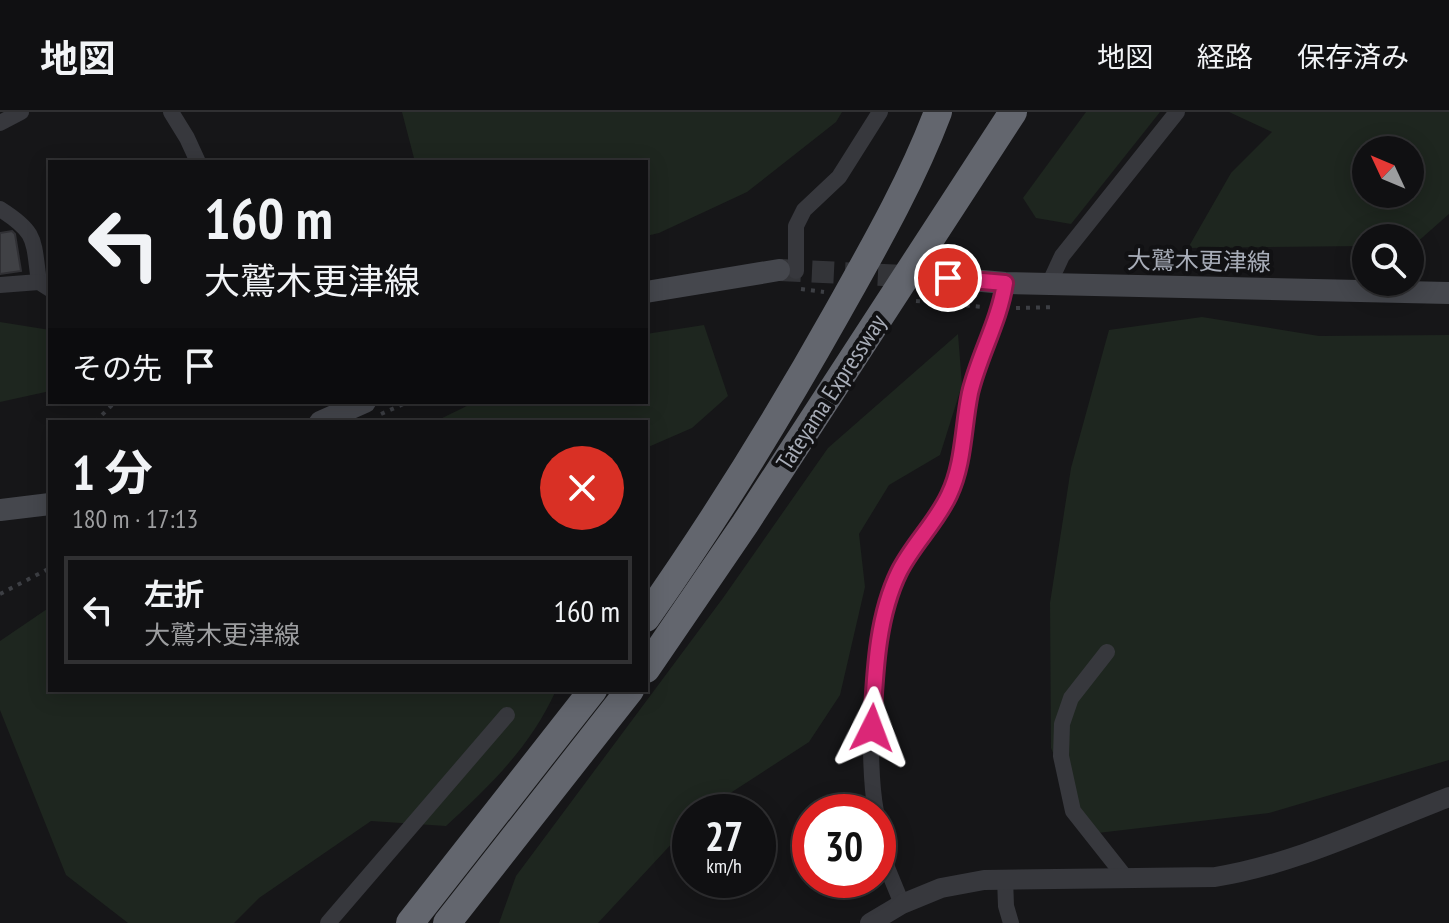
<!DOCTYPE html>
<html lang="ja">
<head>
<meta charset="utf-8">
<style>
	:root { --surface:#101012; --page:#19191b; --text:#f1f3f6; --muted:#9c9d9f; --line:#303032 }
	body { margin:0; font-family:"PT Sans Narrow","Noto Sans JP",sans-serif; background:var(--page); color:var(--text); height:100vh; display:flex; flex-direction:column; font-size:30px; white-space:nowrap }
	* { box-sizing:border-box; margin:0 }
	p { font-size:26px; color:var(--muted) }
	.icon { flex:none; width:44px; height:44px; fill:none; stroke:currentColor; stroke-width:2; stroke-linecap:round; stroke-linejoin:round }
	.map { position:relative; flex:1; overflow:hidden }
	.side { position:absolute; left:48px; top:308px; width:600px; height:272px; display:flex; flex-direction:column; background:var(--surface); border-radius:0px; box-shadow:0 4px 20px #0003,0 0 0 2px var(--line) }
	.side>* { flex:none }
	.top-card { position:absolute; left:48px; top:48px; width:600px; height:244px; border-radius:0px; box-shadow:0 4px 20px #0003,0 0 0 2px var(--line); background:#101012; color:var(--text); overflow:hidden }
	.needle { width:52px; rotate:314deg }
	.controls { position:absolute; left:1352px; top:24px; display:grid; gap:16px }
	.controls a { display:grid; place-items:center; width:72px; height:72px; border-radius:50%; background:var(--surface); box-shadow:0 4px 20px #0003,0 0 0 2px var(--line); font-size:40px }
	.speed { position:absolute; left:672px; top:682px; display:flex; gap:16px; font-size:40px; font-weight:700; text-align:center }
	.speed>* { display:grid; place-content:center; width:104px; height:104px; border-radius:50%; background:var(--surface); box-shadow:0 4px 20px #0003,0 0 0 2px var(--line); line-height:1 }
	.speed small { font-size:20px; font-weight:400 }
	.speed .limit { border:12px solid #d22; background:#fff; color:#111 }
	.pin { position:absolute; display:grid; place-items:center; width:68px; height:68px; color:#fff; margin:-34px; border:4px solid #fff; border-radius:50%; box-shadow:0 2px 8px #0007 }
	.me { position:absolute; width:88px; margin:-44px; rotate:3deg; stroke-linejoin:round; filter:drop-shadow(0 0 6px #0008) }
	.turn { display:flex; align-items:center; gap:28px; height:168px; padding:0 24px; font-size:36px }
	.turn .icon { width:104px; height:104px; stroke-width:2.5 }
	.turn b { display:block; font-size:56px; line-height:68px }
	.then { display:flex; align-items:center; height:76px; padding:0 24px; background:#0003; gap:16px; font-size:30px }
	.round { display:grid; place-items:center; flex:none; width:84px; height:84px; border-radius:42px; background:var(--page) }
	.overview { display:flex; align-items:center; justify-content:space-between; height:136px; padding:0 24px }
	h1 { font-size:48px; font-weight:700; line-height:60px }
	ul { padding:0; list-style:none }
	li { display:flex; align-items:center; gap:24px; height:108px; margin:0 16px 12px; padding:0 8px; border:4px solid var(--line); border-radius:0px }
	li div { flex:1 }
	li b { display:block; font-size:30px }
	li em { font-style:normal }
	header { display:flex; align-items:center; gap:48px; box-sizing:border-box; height:112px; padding:0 40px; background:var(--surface); border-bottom:2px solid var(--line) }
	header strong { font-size:38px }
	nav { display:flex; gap:44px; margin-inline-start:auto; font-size:28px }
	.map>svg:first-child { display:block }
</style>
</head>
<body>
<header>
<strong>地図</strong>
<nav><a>地図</a><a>経路</a><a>保存済み</a></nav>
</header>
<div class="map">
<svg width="1449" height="811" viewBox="0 0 1449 811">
	<rect width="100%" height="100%" fill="#161618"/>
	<g fill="#1e261f" fill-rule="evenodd">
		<path d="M402,0H842L836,10L747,80L659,121L646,124V50H415Z"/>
		<path d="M1086,0H1160L1071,112L1036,106L1023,86Z"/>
		<path d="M1229,0H1449V102L1415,132H1410V126H1366V134L1188,136L1231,61L1272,20ZM1410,38V82H1366V38Z"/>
		<path d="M1202,205L1319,224L1449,223V648L1269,701L1089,722L1051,636L1050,491L1071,356L1109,218Z"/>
		<path d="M0,210L50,218V279L0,290Z"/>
		<path d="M704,213L728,284L692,316L646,336V310H434L475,290H646V222Z"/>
		<path d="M958,222L962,273L940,343L889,373L859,422L865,475L840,583L809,630L701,700H690V712L598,811H499L516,764L723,486L828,336Z"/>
		<path d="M50,495V578H556C532,633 490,674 446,714L371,709L259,786L234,811H128L66,763L0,598V529Z"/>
	</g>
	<path fill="#404145" stroke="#303034" stroke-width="2" d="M12,119L15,122L21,159L0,162V121Z"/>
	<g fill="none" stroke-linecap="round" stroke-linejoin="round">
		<path stroke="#333438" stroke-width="22" stroke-dasharray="22 11" stroke-linecap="butt" d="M779,158L948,166"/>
		<g stroke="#3d3f44" stroke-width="4" stroke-dasharray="4 6" stroke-linecap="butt">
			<path d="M801,177L824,180"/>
			<path d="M916,189L983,195"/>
			<path d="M1016,196L1055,195"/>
			<path d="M381,302L408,290"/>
			<path d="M95,310L115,290"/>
			<path d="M0,482L50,456"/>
		</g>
		<g stroke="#37383d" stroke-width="16">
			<path d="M171,0L187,26L198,50"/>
			<path d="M0,11L21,0"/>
			<path d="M0,97C38,121 33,128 39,170"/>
			<path d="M796,159V114L804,98L839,65L880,0"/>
			<path d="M1049,172L1062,144L1177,0"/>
			<path d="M0,173L39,170L50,177"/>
			<path d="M1107,540L1071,586L1062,612L1061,644L1073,699L1126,766"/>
			<path d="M876,700C865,640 872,514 900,459C914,432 936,411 949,383C964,351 963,315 971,281C979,243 999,210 1005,171"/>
			<path d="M878,710L886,753L902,792"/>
			<path d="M1005,766L1006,794L1011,811"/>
			<path d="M328,811L507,603"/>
		</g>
		<path stroke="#37383d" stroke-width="20" d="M870,811L902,792L941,776L984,768L1215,765C1296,752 1373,714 1449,685"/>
		<g stroke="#45474d" stroke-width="22">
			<path d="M948,166L1005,171L1449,181"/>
			<path d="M646,180L779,158"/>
			<path d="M320,310L365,290"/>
			<path d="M0,398L50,392"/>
		</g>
		<g stroke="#63666e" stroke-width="28">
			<path d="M646,506C715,408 778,306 837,201C874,135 911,71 938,0"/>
			<path d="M646,557L745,412L1013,0"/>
			<path d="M410,811L593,578"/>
			<path d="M447,811L630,578"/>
		</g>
	</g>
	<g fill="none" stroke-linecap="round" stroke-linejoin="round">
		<g stroke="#8e194d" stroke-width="20">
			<path id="route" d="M872,616C875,565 876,507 899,460C913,432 936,411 949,383C964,352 963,315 970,281C979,243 999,210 1005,171L948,166"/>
		</g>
		<use href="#route" stroke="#db2777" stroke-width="14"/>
	</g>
	<g text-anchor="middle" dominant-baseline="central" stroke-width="8" stroke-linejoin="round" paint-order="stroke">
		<g font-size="24" fill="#a8adb8" stroke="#111113">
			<text transform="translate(1199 149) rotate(1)">大鷲木更津線</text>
			<text transform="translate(831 280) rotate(-57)">Tateyama Expressway</text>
		</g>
	</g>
</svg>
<div class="controls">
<a><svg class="needle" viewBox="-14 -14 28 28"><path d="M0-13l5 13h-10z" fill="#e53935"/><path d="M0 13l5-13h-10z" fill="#9c9d9f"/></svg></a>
<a><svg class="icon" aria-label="search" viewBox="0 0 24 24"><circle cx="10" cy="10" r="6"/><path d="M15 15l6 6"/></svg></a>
</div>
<div class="speed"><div>27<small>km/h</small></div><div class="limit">30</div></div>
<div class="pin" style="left:948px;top:166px;background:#d93025"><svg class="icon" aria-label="arrive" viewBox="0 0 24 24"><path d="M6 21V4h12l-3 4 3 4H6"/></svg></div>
<svg class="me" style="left:872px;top:616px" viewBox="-20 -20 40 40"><path d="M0-17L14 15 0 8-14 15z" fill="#db2777" stroke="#fff" stroke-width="4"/></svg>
<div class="top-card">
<div class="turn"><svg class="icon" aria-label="left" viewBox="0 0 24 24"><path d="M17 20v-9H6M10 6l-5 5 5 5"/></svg><div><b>160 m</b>大鷲木更津線</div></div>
<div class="then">その先<svg class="icon" aria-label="arrive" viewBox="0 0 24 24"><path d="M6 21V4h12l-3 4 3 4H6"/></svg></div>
</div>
<section class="side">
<div class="overview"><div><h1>1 分</h1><p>180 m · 17:13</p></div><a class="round" style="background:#d93025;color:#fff"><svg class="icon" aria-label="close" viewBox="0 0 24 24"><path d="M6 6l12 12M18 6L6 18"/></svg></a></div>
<ul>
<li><svg class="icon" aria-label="left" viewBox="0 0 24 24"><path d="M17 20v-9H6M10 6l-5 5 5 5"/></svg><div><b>左折</b><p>大鷲木更津線</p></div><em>160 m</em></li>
</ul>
</section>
</div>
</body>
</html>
